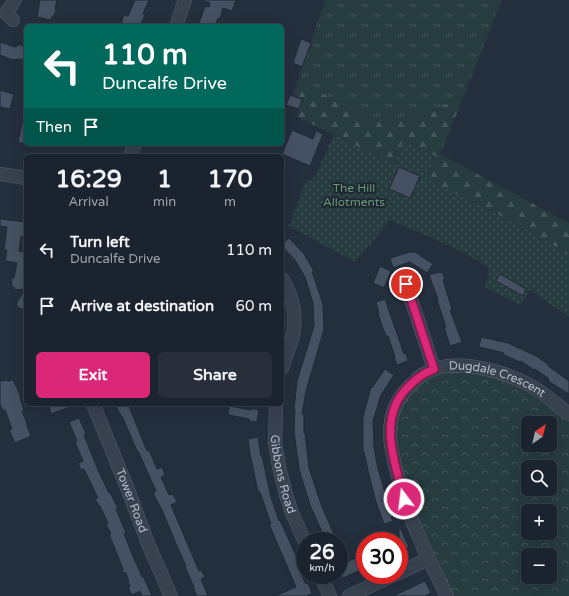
<!DOCTYPE html>
<html lang="en">
<head>
<meta charset="utf-8">
<style>
	:root { --surface:#1b232e; --page:#282f3a; --text:#f1f3f6; --muted:#a0a4aa; --line:#39404a; --accent:#db2777 }
	body { margin:0; font-family:"Varela Round",sans-serif; background:var(--page); color:var(--text); height:100vh; display:flex; flex-direction:column; font-size:15px; white-space:nowrap }
	* { box-sizing:border-box; margin:0 }
	p { font-size:13px; color:var(--muted) }
	.icon { flex:none; width:22px; height:22px; fill:none; stroke:currentColor; stroke-width:2; stroke-linecap:round; stroke-linejoin:round }
	.map { position:relative; flex:1; overflow:hidden }
	.sheet { position:absolute; left:24px; top:154px; width:260px; height:252px; display:flex; flex-direction:column; background:var(--surface); border-radius:6px; box-shadow:0 4px 16px #0002,0 0 0 1px var(--line) }
	.sheet>* { flex:none }
	.banner { position:absolute; left:24px; top:24px; width:260px; height:122px; border-radius:6px; box-shadow:0 4px 16px #0002,0 0 0 1px var(--line); background:#00695c; color:#fff; overflow:hidden }
	.needle { width:26px; rotate:35deg }
	.tools { position:absolute; left:521px; top:416px; display:grid; gap:8px }
	.tools a { display:grid; place-items:center; width:36px; height:36px; border-radius:6px; background:var(--surface); box-shadow:0 4px 16px #0002,0 0 0 1px var(--line); font-size:20px }
	.speed { position:absolute; left:296px; top:532px; display:flex; gap:8px; font-size:20px; font-weight:700; text-align:center }
	.speed>* { display:grid; place-content:center; width:52px; height:52px; border-radius:50%; background:var(--surface); box-shadow:0 4px 16px #0002,0 0 0 1px var(--line); line-height:1 }
	.speed small { font-size:10px; font-weight:400 }
	.speed .limit { border:6px solid #d22; background:#fff; color:#111 }
	.pin { position:absolute; display:grid; place-items:center; width:34px; height:34px; color:#fff; margin:-17px; border:2px solid #fff; border-radius:50%; box-shadow:0 1px 4px #0007 }
	.me { position:absolute; width:44px; margin:-22px; rotate:345deg; stroke-linejoin:round; filter:drop-shadow(0 0 3px #0008) }
	.turn { display:flex; align-items:center; gap:14px; height:84px; padding:0 12px; font-size:18px }
	.turn .icon { width:52px; height:52px; stroke-width:2.5 }
	.turn b { display:block; font-size:28px; line-height:34px }
	.then { display:flex; align-items:center; height:38px; padding:0 12px; background:#0003; gap:8px; font-size:15px }
	.eta { display:flex; justify-content:space-evenly; align-items:center; height:68px; text-align:center }
	.eta b { font-size:24px; font-weight:800; line-height:28px }
	.cta { display:flex; gap:8px; margin-top:auto; padding:8px 12px }
	.cta a { flex:1; height:46px; border-radius:6px; background:var(--accent); color:#fff; font-size:16px; font-weight:800; line-height:46px; text-align:center }
	.cta a+a { background:var(--page); color:var(--text) }
	ul { padding:0; list-style:none }
	li { display:flex; align-items:center; gap:12px; height:56px; padding:0 12px }
	li div { flex:1 }
	li b { display:block; font-size:15px }
	li em { font-style:normal }
	.map>svg:first-child { display:block }
</style>
</head>
<body>
<div class="map">
<svg width="569" height="596" viewBox="0 0 569 596">
	<defs>
		<pattern id="grass-tufts" width="24" height="20" patternUnits="userSpaceOnUse"><rect width="24" height="20" fill="#263c3f"/><path d="M3 7l-1-3M5 7V3M7 7l1-3M15 17l-1-3M17 17v-4M19 17l1-3" fill="none" stroke="#435659"/></pattern>
		<pattern id="forest-firs" width="22" height="20" patternUnits="userSpaceOnUse"><rect width="22" height="20" fill="#263c3f"/><path d="M5 1l3.5 6h-7zM16 11l3.5 6h-7z" fill="#435659"/></pattern>
		<pattern id="park-crowns" width="20" height="18" patternUnits="userSpaceOnUse"><rect width="20" height="18" fill="#263c3f"/><path d="M2 6a3 3 0 1 1 6 0M12 15a3 3 0 1 1 6 0" fill="none" stroke="#435659"/></pattern>
		<pattern id="garden-dots" width="8" height="8" patternUnits="userSpaceOnUse"><rect width="8" height="8" fill="#263c3f"/><path d="M2 2h.1M6 6h.1" fill="none" stroke="#435659" stroke-width="1.8" stroke-linecap="round"/></pattern>
	</defs>
	<rect width="100%" height="100%" fill="#242f3e"/>
	<path fill="url(#grass-tufts)" d="M325,0H502L464,96L416,117L378,122L356,112L298,80Z"/>
	<path fill="url(#forest-firs)" d="M298,80L356,112L378,122L416,117L464,96L440,154L569,223V255L521,226L426,179L435,156L403,141L394,164L297,117L302,99L293,94Z"/>
	<path fill="url(#park-crowns)" fill-rule="evenodd" d="M450,371L478,372L529,389L569,419V596H452L410,501L397,454L395,422L408,394L426,377ZM528,423H550V445H528ZM528,467H550V489H528ZM528,511H550V533H528ZM528,555H550V577H528Z"/>
	<path fill="url(#garden-dots)" d="M334,135L394,164L403,141L435,156L426,179L521,226L569,255V317L530,290L521,305L485,287L489,273L487,266L453,247L390,220L355,262L289,226L306,181L314,178Z"/>
	<g fill="#455162" stroke="#1f2835">
		<path d="M40,0H57L55,8L56,12L50,20L37,17Z"/>
		<path d="M135,0H149L143,14L145,15L140,26H120L124,15L128,16Z"/>
		<path d="M204,0H236L232,11L223,8L220,19L218,18L215,26H198L205,6L209,7L210,3L204,1Z"/>
		<path d="M301,39L311,43L302,67L293,63Z"/>
		<path d="M0,42L15,47L21,44L23,47L26,45V57L21,60L20,59L13,60L0,55Z"/>
		<path d="M0,90L14,94L10,109L0,107Z"/>
		<path d="M290,95L302,99L299,109L286,105Z"/>
		<path d="M23,119H26V144L18,142Z"/>
		<path d="M292,130L313,139L316,131L323,134L310,166L282,154Z"/>
		<path d="M399,167L420,176L410,198L389,189Z"/>
		<path d="M0,219L26,222V233H24L23,237L21,236L19,251L26,252V310L17,307V302L25,289L15,290L14,287H12L11,278H14L17,263L5,261L7,250H4L7,227L0,226Z"/>
		<path d="M289,238L304,254L314,271L312,272L323,304L324,329L306,391L302,414H304V433H305L309,468L322,507L337,541H326L310,505L299,469L294,431L295,409H294L297,381L314,326L313,303L305,277L295,260L282,246V245Z"/>
		<path d="M410,252H415L433,264L427,273L410,262L393,268L390,258Z"/>
		<path d="M380,266L391,271L384,288L373,283Z"/>
		<path d="M439,272V273L442,272L445,279L443,280L452,309L450,310L462,342L450,346L444,327H446L439,306L437,299H438L429,275Z"/>
		<path d="M500,274L526,289L523,296L496,281Z"/>
		<path d="M385,299L404,354L406,353L408,361L397,365L394,357H395L388,336H386L384,331L378,314L379,313L376,302Z"/>
		<path d="M481,337L508,343L536,356L549,365L548,366L569,381V394L548,381L549,379H548V378L535,369L534,370L521,361L520,362L504,355V353L479,347Z"/>
		<path d="M385,369L394,375L381,395L373,421L374,448L378,469L387,499L393,517H391L393,521L384,524L376,502L369,475L364,452H363V417L371,387L372,388Z"/>
		<path d="M8,380V381L13,380L17,388L21,398H20L24,410L22,411L27,423H26L31,436L15,443L9,430L12,429L5,410L3,411L0,404V381Z"/>
		<path d="M48,404H75V405L51,414Z"/>
		<path d="M115,404H128L147,451L149,450L157,469L162,467L165,475L161,477L169,495L173,494L177,502L171,505L199,571L201,570L205,577L201,579L208,596H197L193,587H194L185,567L186,566L177,546L162,510L153,493L156,491L138,451H137L122,416H121Z"/>
		<path d="M229,406L251,410V408L259,410L257,422L249,421V419L228,415Z"/>
		<path d="M79,418L86,434L84,435L98,470L109,493L110,492L118,509H116L126,533L124,534L130,549L142,577L143,576L152,596H142L140,591L132,595L128,587H130L128,582H129L126,573L122,572L123,569L109,534H111L106,524L108,523L100,506H99L95,499L98,498L84,469L81,470L78,463L83,461L75,442L77,441L69,422Z"/>
		<path d="M258,437L261,456H262L271,497L279,521L280,520L299,563L297,564L301,574L306,584L308,583L312,593L307,596H275L296,587L269,524H271L260,492H258L250,454L248,439Z"/>
		<path d="M399,525L409,547L399,552Z"/>
		<path d="M365,554V568L343,578L339,571V565Z"/>
		<path d="M425,581L431,593L425,596H393Z"/>
	</g>
	<g fill="none" stroke-linecap="round" stroke-linejoin="round">
		<g stroke="#565f6c" stroke-width="14">
			<g id="minor">
				<path d="M13,20L6,13L15,0"/>
				<path d="M176,26L185,0"/>
				<path d="M130,156L135,144"/>
				<path d="M0,174L26,178"/>
				<path d="M282,279C293,296 298,318 292,339C289,349 285,358 282,368"/>
				<path d="M406,284L434,369"/>
				<path id="s1" d="M93,404L128,490L149,546L171,596"/>
				<path id="s2" d="M276,404L275,442L279,467L286,495L292,513L305,542"/>
				<path d="M399,573L428,559"/>
				<path d="M320,575L330,596"/>
				<path d="M349,596L394,575"/>
				<path id="s3" d="M447,596C431,565 416,533 404,499C401,491 400,482 397,473C393,457 388,439 391,422C393,406 400,395 412,384C418,377 426,372 434,369C464,359 506,372 533,387C546,394 557,405 569,414"/>
			</g>
		</g>
		<use href="#minor" stroke="#38414e" stroke-width="13"/>
	</g>
	<g fill="none" stroke-linecap="round" stroke-linejoin="round">
		<g stroke="#8e194d" stroke-width="10">
			<path id="route" d="M404,499C395,463 377,419 407,388C416,379 422,374 434,369L406,284"/>
		</g>
		<use href="#route" stroke="#db2777" stroke-width="7"/>
	</g>
	<g text-anchor="middle" dominant-baseline="central" stroke-width="4" stroke-linejoin="round" paint-order="stroke">
		<g font-size="12" fill="#6b9a76" stroke="#1d2633">
			<text x="354" y="188">The Hill<tspan x="354" dy="14">Allotments</tspan></text>
		</g>
		<g font-size="12" fill="#b4bcc9" stroke="#1d2633">
			<text stroke="none"><textPath href="#s3" startOffset="322">Dugdale Crescent</textPath></text>
			<text stroke="none"><textPath href="#s2" startOffset="71">Gibbons Road</textPath></text>
			<text stroke="none"><textPath href="#s1" startOffset="104">Tower Road</textPath></text>
		</g>
	</g>
</svg>
<div class="tools">
<a><svg class="needle" viewBox="-14 -14 28 28"><path d="M0-13l5 13h-10z" fill="#e53935"/><path d="M0 13l5-13h-10z" fill="#a0a4aa"/></svg></a>
<a><svg class="icon" aria-label="search" viewBox="0 0 24 24"><circle cx="10" cy="10" r="6"/><path d="M15 15l6 6"/></svg></a>
<a>+</a>
<a>−</a>
</div>
<div class="speed"><div>26<small>km/h</small></div><div class="limit">30</div></div>
<div class="pin" style="left:406px;top:284px;background:#d93025"><svg class="icon" aria-label="arrive" viewBox="0 0 24 24"><path d="M6 21V4h12l-3 4 3 4H6"/></svg></div>
<svg class="me" style="left:404px;top:499px" viewBox="-20 -20 40 40"><circle r="17" fill="#db2777" stroke="#fff" stroke-width="3"/><path d="M0-11L8 9 0 5-8 9z" fill="#fff"/></svg>
<div class="banner">
<div class="turn"><svg class="icon" aria-label="left" viewBox="0 0 24 24"><path d="M17 20v-9H6M10 6l-5 5 5 5"/></svg><div><b>110 m</b>Duncalfe Drive</div></div>
<div class="then">Then<svg class="icon" aria-label="arrive" viewBox="0 0 24 24"><path d="M6 21V4h12l-3 4 3 4H6"/></svg></div>
</div>
<section class="sheet">
<div class="eta">
<div><b>16:29</b><p>Arrival</p></div>
<div><b>1</b><p>min</p></div>
<div><b>170</b><p>m</p></div>
</div>
<ul>
<li><svg class="icon" aria-label="left" viewBox="0 0 24 24"><path d="M17 20v-9H6M10 6l-5 5 5 5"/></svg><div><b>Turn left</b><p>Duncalfe Drive</p></div><em>110 m</em></li>
<li><svg class="icon" aria-label="arrive" viewBox="0 0 24 24"><path d="M6 21V4h12l-3 4 3 4H6"/></svg><div><b>Arrive at destination</b></div><em>60 m</em></li>
</ul>
<div class="cta"><a>Exit</a><a>Share</a></div>
</section>
</div>
</body>
</html>
